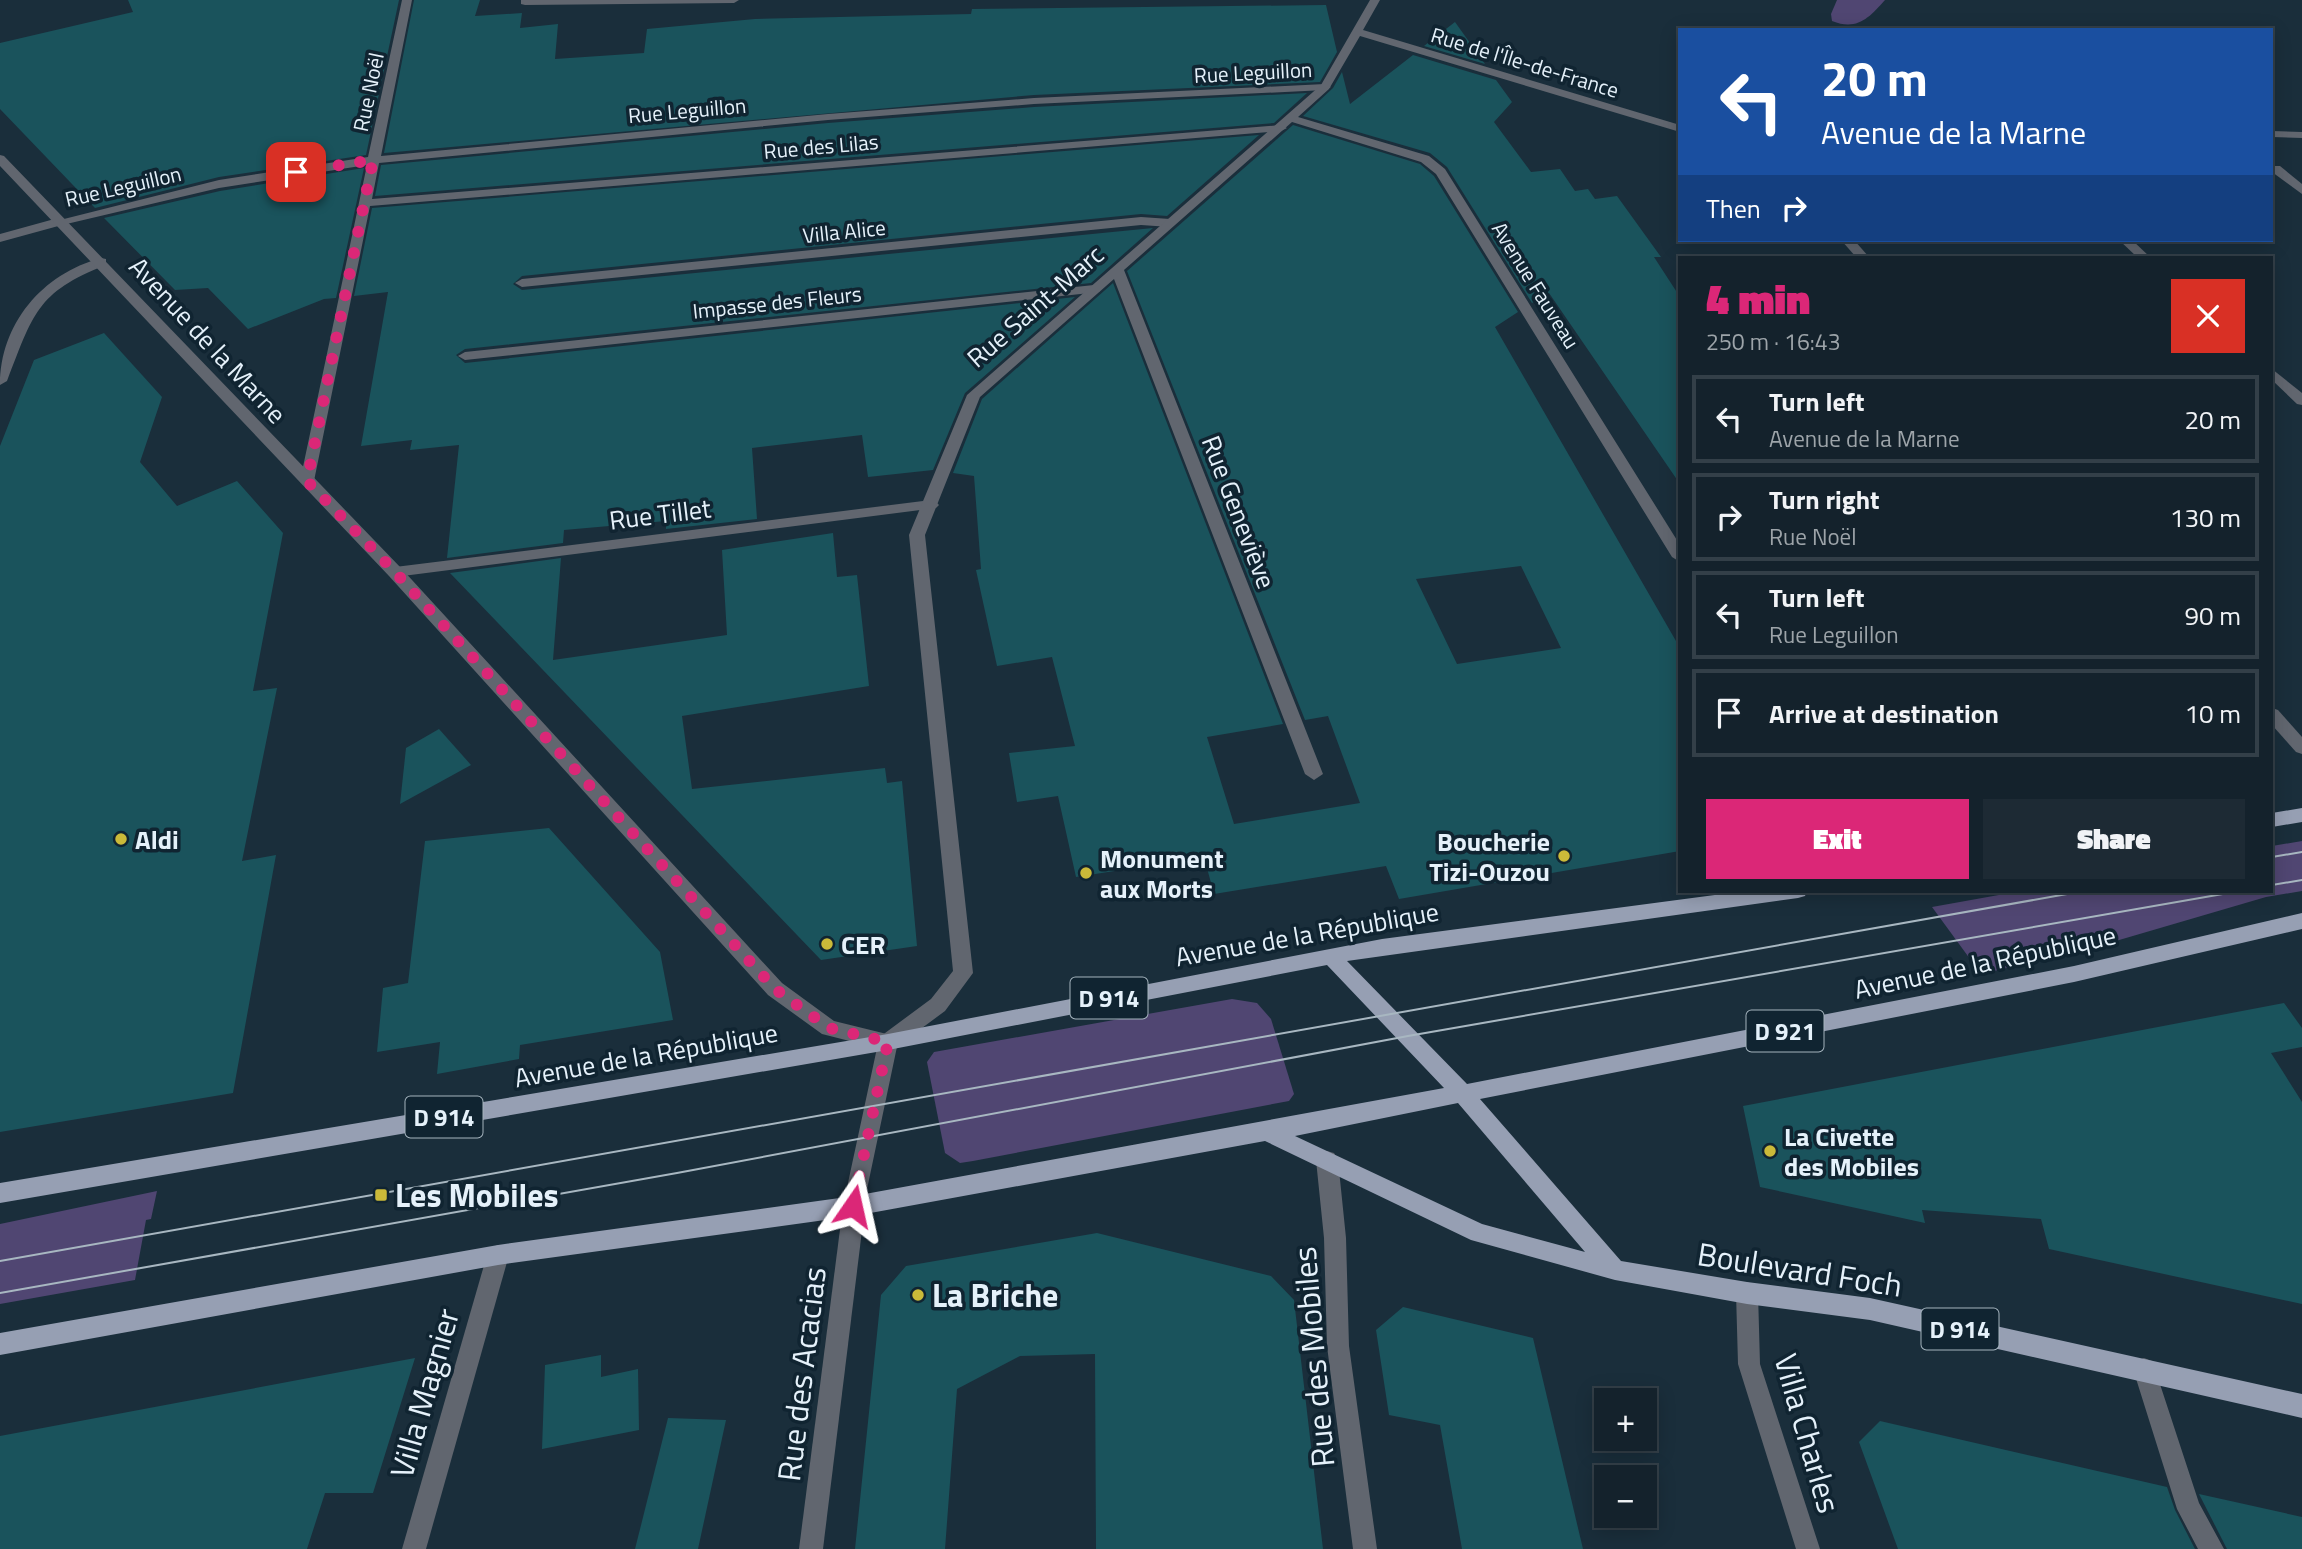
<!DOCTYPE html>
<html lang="en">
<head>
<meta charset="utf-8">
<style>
	:root { --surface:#14222c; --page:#1d2a34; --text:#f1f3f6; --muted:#9da4a9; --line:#333f48; --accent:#db2777 }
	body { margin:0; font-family:"Titillium Web",sans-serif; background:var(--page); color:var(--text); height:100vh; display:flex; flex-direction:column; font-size:26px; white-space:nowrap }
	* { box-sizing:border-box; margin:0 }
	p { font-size:23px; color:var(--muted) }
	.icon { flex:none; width:38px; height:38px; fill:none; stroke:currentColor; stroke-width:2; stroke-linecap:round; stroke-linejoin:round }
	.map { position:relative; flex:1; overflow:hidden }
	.drawer { position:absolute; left:1678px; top:256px; width:595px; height:637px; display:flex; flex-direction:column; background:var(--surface); border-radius:0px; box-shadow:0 4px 18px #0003,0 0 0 2px var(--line) }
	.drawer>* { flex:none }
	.top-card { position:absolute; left:1678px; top:28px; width:595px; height:214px; border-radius:0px; box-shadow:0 4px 18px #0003,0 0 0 2px var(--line); background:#1a4fa0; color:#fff; overflow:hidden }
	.buttons { position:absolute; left:1594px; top:1388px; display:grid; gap:14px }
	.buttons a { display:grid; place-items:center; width:63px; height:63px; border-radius:0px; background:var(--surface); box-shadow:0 4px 18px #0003,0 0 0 2px var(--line); font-size:35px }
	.pin { position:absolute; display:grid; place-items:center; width:60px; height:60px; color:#fff; margin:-30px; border-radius:14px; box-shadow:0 4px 10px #0006 }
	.me { position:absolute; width:77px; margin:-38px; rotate:11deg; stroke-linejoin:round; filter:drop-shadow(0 0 5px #0008) }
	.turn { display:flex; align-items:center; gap:24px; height:147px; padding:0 28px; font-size:32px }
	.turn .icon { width:91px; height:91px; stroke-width:2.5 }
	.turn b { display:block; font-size:49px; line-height:60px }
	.then { display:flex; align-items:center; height:66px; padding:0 28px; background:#0003; gap:14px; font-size:26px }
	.round { display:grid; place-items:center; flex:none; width:74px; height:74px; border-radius:0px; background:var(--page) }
	.head { display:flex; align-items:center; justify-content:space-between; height:119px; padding:0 28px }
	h1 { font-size:42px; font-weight:800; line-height:52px; color:var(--accent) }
	.button { display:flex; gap:14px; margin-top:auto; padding:14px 28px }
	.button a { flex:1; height:80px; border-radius:0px; background:var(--accent); color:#fff; font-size:28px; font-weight:800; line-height:80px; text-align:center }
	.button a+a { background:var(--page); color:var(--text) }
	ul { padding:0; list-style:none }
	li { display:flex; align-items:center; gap:21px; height:88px; margin:0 14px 10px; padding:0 14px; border:4px solid var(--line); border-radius:0px }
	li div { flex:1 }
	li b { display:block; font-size:26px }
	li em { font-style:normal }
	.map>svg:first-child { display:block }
</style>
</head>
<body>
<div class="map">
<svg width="2302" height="1549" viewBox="0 0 2302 1549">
	<rect width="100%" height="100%" fill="#1a2e3b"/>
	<g fill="#504672">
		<path d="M1837,0H1885C1869,18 1857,31 1832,21L1831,14Z"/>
		<path d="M2302,841V891L2266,897L2085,950L1981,974L1932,907L2021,891H2272V846Z"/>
		<path d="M1232,999L1257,1003L1271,1019L1294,1094L1289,1101L973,1161L960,1163L945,1153L927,1062L934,1052Z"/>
		<path d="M157,1191L151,1219L146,1220L135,1280L0,1304V1224Z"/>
	</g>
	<g fill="#1a535c" fill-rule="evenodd">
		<path d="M128,0H399L366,155L219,177L95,208L0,109V43L133,12Z"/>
		<path d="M414,0H480L475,16L522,13L520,28L558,24L555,59L644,53L647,29L755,19L971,14L972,9L1326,5L1337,52L1320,82L1034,95L384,153Z"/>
		<path d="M1455,22L1485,64L1424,46Z"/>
		<path d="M1413,55L1496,80L1512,102L1494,122L1531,172L1560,169L1575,191L1588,189L1595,199L1617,196L1661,257H1654L1680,297V484L1549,293L1532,303L1447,167L1430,153L1303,116L1333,88L1342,72L1350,104Z"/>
		<path d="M1307,93L1274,123L375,196L381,165L828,123L1034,107Z"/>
		<path d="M1293,125L1420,164L1434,176L1518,312L1495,327L1680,648V851L1399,899L1386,866L1214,894L1204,857L1076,877L1058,796L1017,802L1009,753L1075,746L1052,657L997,666L976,570L981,569L974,476L953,473L982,399L1113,283L1283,724L1207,737L1234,824L1360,803L1328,716L1305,720L1127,271ZM1521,566L1561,648L1457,664L1416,579Z"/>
		<path d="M1259,135L1167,216L1141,214L522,276L513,284L522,290L1153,228L1091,283L465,349L456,355L465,363L1075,297L965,393L933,470L868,477L862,435L752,448L757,519L666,529V521L564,530L563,543L447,558L459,445L410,450L412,440L361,446L388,292L354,296L372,208Z"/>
		<path d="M364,168L336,298L324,299L248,329L208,288L175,290L104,218L220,191Z"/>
		<path d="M104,333L162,397L140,462L177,506L237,481L283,533L253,691L277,688L242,861L276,855L233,1093L0,1132V446L34,360Z"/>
		<path d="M833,533L837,577L857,575L869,686L682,716L692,789L885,768L887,783L902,781L917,946L821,960L450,573L561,558L553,660L727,635L722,550Z"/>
		<path d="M439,729L471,765L400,804L406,748Z"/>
		<path d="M549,828L660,952L673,1020L520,1045L519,1059L437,1074L440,1042L377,1052L383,988L408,983L425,841Z"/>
		<path d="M2284,1003L2302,1028V1047L2271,1053L2302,1102V1304L2049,1249L2041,1219L1922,1210L1925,1223L1760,1187L1743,1106Z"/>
		<path d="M1097,1233L1271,1276L1294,1300L1323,1549H1096L1095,1354L1020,1356L957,1389L945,1549H855L881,1295L906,1266Z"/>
		<path d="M1403,1307L1533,1338L1583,1549H1462L1440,1425L1389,1415L1376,1330Z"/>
		<path d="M601,1355V1377L638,1369L639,1430L542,1449L545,1365Z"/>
		<path d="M415,1358L373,1493H325L307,1549H0V1436Z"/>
		<path d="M668,1418L726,1420L698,1549H635Z"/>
		<path d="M1880,1421L2167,1487L2175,1510L2195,1549H1898L1859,1442Z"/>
		<path d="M2199,1494L2302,1517V1549H2227Z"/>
	</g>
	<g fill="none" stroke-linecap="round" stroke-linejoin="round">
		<g fill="#61666f" fill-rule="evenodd">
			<path d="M402,0H412L381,156L828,114L1034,98L1325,84L1331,87L1325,90L1034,104L828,120L379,163L372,199L1281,125L1287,128L1281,131L370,206L314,481L307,486L300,481L367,165L219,188L58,226L52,222L219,180L368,157Z"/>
			<path d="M1141,217L1170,219L1176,223L1170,227L1141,225L522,287L515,283L522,279Z"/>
			<path d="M1094,285L1101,289L1099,292L465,360L458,356L465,352Z"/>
			<path d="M931,500L936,502L939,505L936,508L395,577L387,572L395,567Z"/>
		</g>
		<g fill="#61666f" fill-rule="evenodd">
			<path d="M521,0H739L734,3L525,5L521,4Z"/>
			<path d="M1370,0H1380L1363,30L1680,125V132L1360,36L1329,89L1298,117L1429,156L1445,169L1680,545V562L1672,557L1436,174L1421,162L1292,122L1124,270L1323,774L1314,780L1305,774L1114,279L980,397L925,535L973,973L945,1011L895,1048L888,1050L881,1048L878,1042L881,1036L931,999L953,971L909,535L967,395L1321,85Z"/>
			<path d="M2272,131L2302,132V138L2272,137Z"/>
			<path d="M2272,166H2280L2302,184V194L2272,172Z"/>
			<path d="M58,218L64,222L62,225L0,242V234Z"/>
			<path d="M1841,240H1854L1869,257H1856Z"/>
			<path d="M2119,240H2132L2150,257H2137Z"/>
			<path d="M101,258L106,259V265C36,292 33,315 7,381L0,385C0,324 42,274 101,258Z"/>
			<path d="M2272,369L2302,393V405L2297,404L2272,380Z"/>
			<path d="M2272,708L2278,710L2302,737V754L2296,752L2272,725Z"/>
			<path d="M1327,1151L1334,1153L1338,1160L1346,1238L1349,1346L1377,1549H1353L1327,1346L1324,1238L1316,1160L1320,1153Z"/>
			<path d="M854,1196L862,1199L865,1206L823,1549H799L843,1206L846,1199Z"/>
			<path d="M498,1245L506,1248L509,1255L426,1549H402L487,1255L490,1248Z"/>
			<path d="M1747,1282L1755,1286L1758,1293L1760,1364L1820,1549H1796L1738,1364L1736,1293L1739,1286Z"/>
			<path d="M2144,1358L2152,1361L2155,1369L2199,1503L2224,1549H2198L2177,1509L2133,1369L2136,1361Z"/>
		</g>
		<path fill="#61666f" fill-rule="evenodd" d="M0,155L4,156L401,568L782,983L834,1021L895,1036L898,1042L862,1213L854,1216L846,1213L843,1206L877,1048L822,1034L768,995L389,576L0,166Z"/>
		<g fill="#969fb3" fill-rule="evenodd">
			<path d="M2302,808V822L2272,827V813Z"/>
			<path d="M1745,891H1807L1805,896L1798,898L1347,961L1467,1084L2074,966L2302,913V929L2074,982L1480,1099L1621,1261L1747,1282L1870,1298L2302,1394V1418L1870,1320L1747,1304L1615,1280L1471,1240L1265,1141L854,1216L498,1265L0,1355V1333L498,1245L854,1196L1444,1088L1327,965L888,1050L0,1203V1183L888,1034L1382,939ZM1458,1103L1585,1252L1482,1224L1295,1136Z"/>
		</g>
		<g stroke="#a8b7c1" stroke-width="2">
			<path d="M2272,857L2302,852"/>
			<path d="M2272,885L2302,880"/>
			<path d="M0,1261L2084,891"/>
			<path d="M0,1293L677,1173L1408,1036L2240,891"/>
		</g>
	</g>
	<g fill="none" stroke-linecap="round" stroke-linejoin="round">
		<path stroke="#db2777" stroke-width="12" stroke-dasharray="0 21.6" d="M296,172L373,160L307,481L395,572L775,989L829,1028L888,1042L853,1206"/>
	</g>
	<g fill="#cbba39" stroke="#102431" stroke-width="2.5">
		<circle cx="121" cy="839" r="7"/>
		<circle cx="1564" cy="856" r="7"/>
		<circle cx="1086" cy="873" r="7"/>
		<circle cx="827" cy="944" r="7"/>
		<circle cx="1770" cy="1151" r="7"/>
		<rect x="374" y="1188" width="14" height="14" rx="3.5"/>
		<circle cx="918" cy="1295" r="7"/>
	</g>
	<g text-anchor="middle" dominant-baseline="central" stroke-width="7" stroke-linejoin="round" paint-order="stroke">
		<g font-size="21" fill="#e5f1fa" stroke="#102431">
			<text transform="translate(1525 62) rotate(17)">Rue de l'Île-de-France</text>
			<text transform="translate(1253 72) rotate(-3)">Rue Leguillon</text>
			<text transform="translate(368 92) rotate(-78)">Rue Noël</text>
			<text transform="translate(687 110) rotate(-5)">Rue Leguillon</text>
			<text transform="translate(821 146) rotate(-5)">Rue des Lilas</text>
			<text transform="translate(123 186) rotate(-13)">Rue Leguillon</text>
			<text transform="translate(844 231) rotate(-6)">Villa Alice</text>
			<text transform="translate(1536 285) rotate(58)">Avenue Fauveau</text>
			<text transform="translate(777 302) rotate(-6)">Impasse des Fleurs</text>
		</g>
		<g fill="#102431" stroke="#a5b4be" stroke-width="2">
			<rect x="1070.5" y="977.5" width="77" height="41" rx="5"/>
			<rect x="1746.5" y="1010.5" width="77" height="41" rx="5"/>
			<rect x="405.5" y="1096.5" width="77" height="41" rx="5"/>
			<rect x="1921.5" y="1308.5" width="77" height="41" rx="5"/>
		</g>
		<g font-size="24" font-weight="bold" fill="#e5f1fa">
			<text x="1109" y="998">D 914</text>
			<text x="1785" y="1031">D 921</text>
			<text x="444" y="1117">D 914</text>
			<text x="1960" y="1329">D 914</text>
		</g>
		<g font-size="26" fill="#e5f1fa" stroke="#102431">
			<text transform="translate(1035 306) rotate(-41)">Rue Saint-Marc</text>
			<text transform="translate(208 340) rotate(47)">Avenue de la Marne</text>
			<text transform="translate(1239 512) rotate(69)">Rue Geneviève</text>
			<text transform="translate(660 514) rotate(-7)">Rue Tillet</text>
			<text transform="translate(1307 934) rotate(-10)">Avenue de la République</text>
			<text transform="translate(1985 962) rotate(-12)">Avenue de la République</text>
			<text transform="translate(646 1055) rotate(-10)">Avenue de la République</text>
		</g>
		<g font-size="26" font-weight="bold" fill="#e5f1fa" stroke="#102431" text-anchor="start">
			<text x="135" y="839">Aldi</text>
			<text x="1550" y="841" text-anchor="end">Boucherie<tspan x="1550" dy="30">Tizi-Ouzou</tspan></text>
			<text x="1100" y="858">Monument<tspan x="1100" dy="30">aux Morts</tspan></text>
			<text x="841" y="944">CER</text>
			<text x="1784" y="1136">La Civette<tspan x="1784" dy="30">des Mobiles</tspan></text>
		</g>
		<g font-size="32" font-weight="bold" fill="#e5f1fa" stroke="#102431" text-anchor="start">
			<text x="395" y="1195">Les Mobiles</text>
			<text x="932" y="1295">La Briche</text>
		</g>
		<g font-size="32" fill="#e5f1fa" stroke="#102431">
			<text transform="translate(1800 1269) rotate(9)">Boulevard Foch</text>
			<text transform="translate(1313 1357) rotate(-95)">Rue des Mobiles</text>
			<text transform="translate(801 1374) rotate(-83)">Rue des Acacias</text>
			<text transform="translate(424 1393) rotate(-74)">Villa Magnier</text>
			<text transform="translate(1808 1433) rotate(74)">Villa Charles</text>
		</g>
	</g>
</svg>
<div class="buttons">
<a>+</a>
<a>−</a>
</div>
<div class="pin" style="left:296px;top:172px;background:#d93025"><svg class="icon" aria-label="arrive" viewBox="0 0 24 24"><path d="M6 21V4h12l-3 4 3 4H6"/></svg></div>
<svg class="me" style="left:853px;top:1206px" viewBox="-20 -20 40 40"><path d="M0-17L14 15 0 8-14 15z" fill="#db2777" stroke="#fff" stroke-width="4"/></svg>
<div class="top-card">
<div class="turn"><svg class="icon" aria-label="left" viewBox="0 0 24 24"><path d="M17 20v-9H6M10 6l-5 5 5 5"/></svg><div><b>20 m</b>Avenue de la Marne</div></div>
<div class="then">Then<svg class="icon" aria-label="right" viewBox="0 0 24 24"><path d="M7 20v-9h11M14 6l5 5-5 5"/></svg></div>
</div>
<section class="drawer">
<div class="head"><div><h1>4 min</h1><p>250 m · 16:43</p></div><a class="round" style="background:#d93025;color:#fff"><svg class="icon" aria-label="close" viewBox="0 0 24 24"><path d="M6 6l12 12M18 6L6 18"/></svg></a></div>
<ul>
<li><svg class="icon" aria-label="left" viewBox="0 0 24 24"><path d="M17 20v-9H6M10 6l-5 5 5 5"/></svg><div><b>Turn left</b><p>Avenue de la Marne</p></div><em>20 m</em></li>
<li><svg class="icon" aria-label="right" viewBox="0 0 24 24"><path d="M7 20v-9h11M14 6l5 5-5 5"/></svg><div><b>Turn right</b><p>Rue Noël</p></div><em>130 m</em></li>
<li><svg class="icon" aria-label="left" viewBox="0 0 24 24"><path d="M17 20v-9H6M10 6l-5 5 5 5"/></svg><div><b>Turn left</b><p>Rue Leguillon</p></div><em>90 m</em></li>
<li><svg class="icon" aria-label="arrive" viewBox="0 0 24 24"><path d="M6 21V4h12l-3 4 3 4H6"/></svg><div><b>Arrive at destination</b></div><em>10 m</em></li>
</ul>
<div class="button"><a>Exit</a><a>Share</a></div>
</section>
</div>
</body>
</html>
